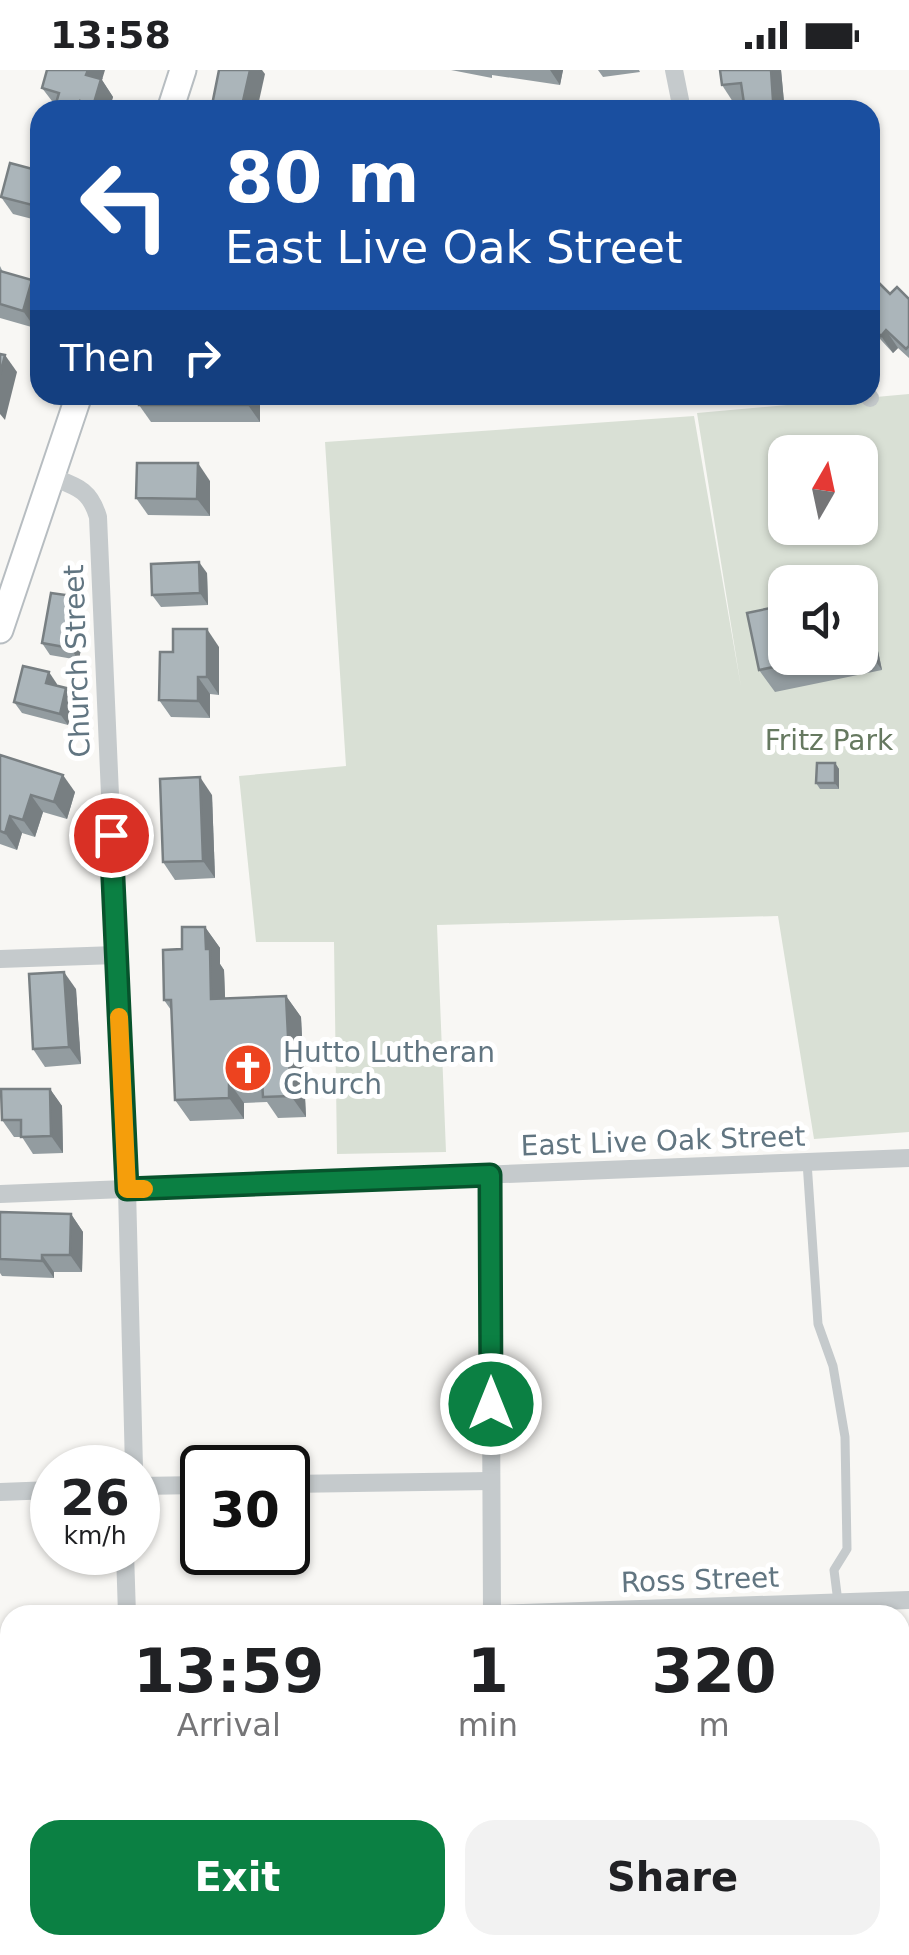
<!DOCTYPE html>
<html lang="en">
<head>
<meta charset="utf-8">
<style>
	:root { --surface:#fff; --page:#f2f2f2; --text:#202124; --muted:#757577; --accent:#0b8043 }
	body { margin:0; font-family:"DejaVu Sans",sans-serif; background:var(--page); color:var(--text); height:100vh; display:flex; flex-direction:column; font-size:38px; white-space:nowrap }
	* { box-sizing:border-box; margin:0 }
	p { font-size:32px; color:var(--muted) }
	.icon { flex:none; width:55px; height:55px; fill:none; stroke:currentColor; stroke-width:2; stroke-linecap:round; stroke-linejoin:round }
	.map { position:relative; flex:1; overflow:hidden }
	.sheet { position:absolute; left:0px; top:1535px; width:910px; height:350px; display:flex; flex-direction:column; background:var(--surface); border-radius:30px 30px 0 0; box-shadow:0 2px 8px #0004 }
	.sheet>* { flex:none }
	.banner { position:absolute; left:30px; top:30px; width:850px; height:305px; border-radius:30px; box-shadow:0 2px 8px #0004; background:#1a4fa0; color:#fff; overflow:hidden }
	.needle { width:65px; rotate:9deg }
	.fabs { position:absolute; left:768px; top:365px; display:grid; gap:20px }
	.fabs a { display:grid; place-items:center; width:110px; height:110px; border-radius:20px; background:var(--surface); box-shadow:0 2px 8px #0004; font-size:50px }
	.speed { position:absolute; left:30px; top:1375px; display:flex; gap:20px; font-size:50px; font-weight:700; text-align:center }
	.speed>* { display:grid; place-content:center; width:130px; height:130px; border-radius:50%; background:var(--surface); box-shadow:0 2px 8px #0004; line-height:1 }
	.speed small { font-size:25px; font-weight:400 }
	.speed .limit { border:5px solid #111; border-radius:15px; background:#fff; color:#111 }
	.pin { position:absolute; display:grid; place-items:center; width:85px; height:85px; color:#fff; margin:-42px; border:5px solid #fff; border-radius:50%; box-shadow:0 2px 10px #0007 }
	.me { position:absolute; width:110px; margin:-55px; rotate:0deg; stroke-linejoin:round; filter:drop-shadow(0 0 8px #0008) }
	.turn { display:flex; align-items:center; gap:35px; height:210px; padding:0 30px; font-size:45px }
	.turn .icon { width:130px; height:130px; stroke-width:2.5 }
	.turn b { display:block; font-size:70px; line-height:85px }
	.then { display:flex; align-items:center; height:95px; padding:0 30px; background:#0003; gap:20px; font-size:38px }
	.eta { display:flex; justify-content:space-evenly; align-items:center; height:170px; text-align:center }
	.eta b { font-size:60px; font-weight:800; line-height:70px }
	.cta { display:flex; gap:20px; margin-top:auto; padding:20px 30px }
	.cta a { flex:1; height:115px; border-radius:30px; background:var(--accent); color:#fff; font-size:40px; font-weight:800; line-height:115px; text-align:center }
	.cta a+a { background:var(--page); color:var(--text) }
	.status { display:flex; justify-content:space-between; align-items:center; height:70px; padding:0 50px; background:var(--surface); direction:ltr }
	.status svg { height:28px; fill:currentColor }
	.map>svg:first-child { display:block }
</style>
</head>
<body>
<div class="status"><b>13:58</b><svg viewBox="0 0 49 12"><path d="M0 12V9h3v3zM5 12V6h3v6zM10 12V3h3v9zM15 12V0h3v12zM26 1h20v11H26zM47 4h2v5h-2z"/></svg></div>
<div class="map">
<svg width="909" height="1885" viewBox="0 0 909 1885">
	<rect width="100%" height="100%" fill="#f8f7f4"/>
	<path fill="#d9e0d5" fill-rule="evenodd" d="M909,324V1062L814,1069L778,846L437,855L446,1082L337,1084L334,872H256L239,706L346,696L325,372L694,346L741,617L697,343ZM785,382H860V458H785ZM785,512H860V588H785Z"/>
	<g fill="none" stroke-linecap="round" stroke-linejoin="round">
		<g stroke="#b7bdc1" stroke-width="29">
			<g id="secondary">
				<path d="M170,40L183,0"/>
				<path d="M0,560L79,325"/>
			</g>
		</g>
		<g stroke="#c5cacc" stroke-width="9">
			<path d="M807,1092L818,1254L833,1296L845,1367L847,1479L834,1500L838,1532"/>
			<path d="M503,1875V1885"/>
			<path d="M589,1875V1885"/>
		</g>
		<g stroke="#c5cacc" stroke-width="18">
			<path d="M674,0L682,40"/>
			<path d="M867,325L870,328"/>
			<path d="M52,407C78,417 90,420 98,447L127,1119L134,1398"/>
			<path d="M0,889L116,885"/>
			<path d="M490,1105L492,1545"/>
			<path d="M0,1124L909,1088"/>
			<path d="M288,1414L491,1411"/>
			<path d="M138,1416L202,1415"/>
			<path d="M0,1422L52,1420"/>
			<path d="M125,1482L127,1545"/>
			<path d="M492,1544L909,1530"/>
			<path d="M900,1828L909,1827"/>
			<path d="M0,1859H10"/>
			<path d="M242,1885V1875"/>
		</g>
		<use href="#secondary" stroke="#fff" stroke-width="25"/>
	</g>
	<g fill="#939ca0">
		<path d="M451,0H563L560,15L492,5V8Z"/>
		<path d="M598,0H639L640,2L603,7Z"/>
		<path d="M720,0H781L784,32H733L722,15Z"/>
		<path d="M102,10L113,27L109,40H54L55,35L42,18Z"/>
		<path d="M40,101V151L13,144L1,127Z"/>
		<path d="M0,196L3,202L32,210L40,222V240L35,258L0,248Z"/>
		<path d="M870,204L890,224L909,229V288L898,278L893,283L870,258Z"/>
		<path d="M260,325V352H151L139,335Z"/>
		<path d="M451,325H556L503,334L454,329Z"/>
		<path d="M210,411V446L148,445L136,428Z"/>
		<path d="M207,503L208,535L161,537L152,525Z"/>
		<path d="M73,526L81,538L78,560L83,567L79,590L50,585L42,573Z"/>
		<path d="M860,529L870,543L882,600L775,622L759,600L785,588H860Z"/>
		<path d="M219,577V625L210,624V648L171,647L159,630L173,582Z"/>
		<path d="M57,614V616L66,618L75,630L68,655L22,643L14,632Z"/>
		<path d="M0,685L75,722L67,749L43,742L35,767L22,763L17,780L0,774Z"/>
		<path d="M835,693L839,699V719H820L816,713Z"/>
		<path d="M212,725L215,808L175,810L163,792Z"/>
		<path d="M205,857L220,878V894L224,900L225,929L286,926L301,947L306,1047L278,1048L267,1032L244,1033V1049L190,1051L175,1030L171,940L164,930L182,879Z"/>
		<path d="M76,919L81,994L45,997L33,979Z"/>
		<path d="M50,1019L62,1036L63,1083L33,1084L22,1067H14L2,1050Z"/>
		<path d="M0,1142L71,1144L83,1162L82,1202H54V1208L2,1206L0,1203Z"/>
	</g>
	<g fill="#787f82">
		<path d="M88,0H105L102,10L113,27L109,40H96L93,36L86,5Z"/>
		<path d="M250,0H262L265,4L257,40H241Z"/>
		<path d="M550,0H563L560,15Z"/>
		<path d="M771,0H781L784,32L789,40H780L773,30Z"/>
		<path d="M32,210L40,222V240L35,258L23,241Z"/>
		<path d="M886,260L898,278L893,283L881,266Z"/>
		<path d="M5,285L17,302L5,350L0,344V305Z"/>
		<path d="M248,325H260V352L248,335Z"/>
		<path d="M198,393L210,411V446L197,429Z"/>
		<path d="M199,492L207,503L208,535L200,523Z"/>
		<path d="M73,526L81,538L78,560L83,567L79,590L70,578L68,554Z"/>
		<path d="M860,529L870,543L882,600L866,578L860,547Z"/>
		<path d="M207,559L219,577V625L207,607Z"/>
		<path d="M49,602L57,614L54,625L46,613Z"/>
		<path d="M198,607L210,624V648L198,631Z"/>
		<path d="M66,618L75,630L68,655L60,644Z"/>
		<path d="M835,693L839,699V719L835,713Z"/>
		<path d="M63,705L75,722L67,749L54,732Z"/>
		<path d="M200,707L212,725L215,808L203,791Z"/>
		<path d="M31,725L43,742L35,767L23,750Z"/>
		<path d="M10,746L22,763L17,780L5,763Z"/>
		<path d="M205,857L220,878V894L224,900L226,951L211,929Z"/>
		<path d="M64,902L76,919L81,994L69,977Z"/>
		<path d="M286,926L301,947L306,1047L291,1026Z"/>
		<path d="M229,1012L244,1033V1049L229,1028Z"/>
		<path d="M50,1019L62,1036L63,1083L51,1066Z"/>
		<path d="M71,1144L83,1162L82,1202L70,1185Z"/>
		<path d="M42,1185L54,1202V1208L42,1191Z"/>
	</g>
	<g fill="#abb5ba" stroke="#787f82" stroke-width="2.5">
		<path d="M47,0H88L86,5L101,9L93,36L80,31L77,40H54L59,23L42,18Z"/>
		<path d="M219,0H250L241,40H211Z"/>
		<path d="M720,0H771L773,30L781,29L783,40H745L741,13L722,15Z"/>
		<path d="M10,93L40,101V137L1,127Z"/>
		<path d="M0,201L32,210L23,241L0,234Z"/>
		<path d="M870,204L890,224L897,217L909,229V276L906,279L886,260L881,266L870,254Z"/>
		<path d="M0,284L5,285L0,305Z"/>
		<rect x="139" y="325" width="109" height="10"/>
		<path d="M137,393H198L197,429L136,428Z"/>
		<path d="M199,492L200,523L152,525L151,494Z"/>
		<path d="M51,523L73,526L68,554L75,555L70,578L42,573Z"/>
		<path d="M785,535V588H818L759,600L747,543Z"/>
		<path d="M860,547L866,578L860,579Z"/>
		<path d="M173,559H207V607H198V631L159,630L160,582H173Z"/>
		<path d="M23,596L49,602L46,613L66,618L60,644L14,632Z"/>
		<path d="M0,685L63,705L54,732L31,725L23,750L10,746L5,763L0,761Z"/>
		<path d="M817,693H835V713H816Z"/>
		<path d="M200,707L203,791L163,792L160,709Z"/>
		<path d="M182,857H205L206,879H210L211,929L286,926L291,1026L263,1027L262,1010L229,1012V1028L175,1030L171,930H164L163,880L182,879Z"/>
		<path d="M64,902L69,977L33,979L29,904Z"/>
		<path d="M1,1019H50L51,1066L21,1067V1050H2Z"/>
		<path d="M0,1142L71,1144L70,1185H42V1191L0,1189Z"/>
	</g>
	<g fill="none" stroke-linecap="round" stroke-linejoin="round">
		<g stroke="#07532c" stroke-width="25">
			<path id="route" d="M111,765L127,1119L490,1105L491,1334"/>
		</g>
		<use href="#route" stroke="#0b8043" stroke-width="18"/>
		<path stroke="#f59e0b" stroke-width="18" d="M119,947L127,1119H144"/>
	</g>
	<defs>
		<g id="church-disc" transform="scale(2.5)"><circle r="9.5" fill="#ed431f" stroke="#fff"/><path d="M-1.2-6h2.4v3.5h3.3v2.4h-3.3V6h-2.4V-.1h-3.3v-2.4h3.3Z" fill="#fff"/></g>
	</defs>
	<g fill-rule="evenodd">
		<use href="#church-disc" x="248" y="998"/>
	</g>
	<g text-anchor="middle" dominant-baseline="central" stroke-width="10" stroke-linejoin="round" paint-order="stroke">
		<g font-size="28" fill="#617581" stroke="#fff">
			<text transform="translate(77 591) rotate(-92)">Church Street</text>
			<text transform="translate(663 1071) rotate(-2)">East Live Oak Street</text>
			<text transform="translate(700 1510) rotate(-2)">Ross Street</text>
		</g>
		<g font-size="28" fill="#667960" stroke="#fff">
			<text x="829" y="670">Fritz Park</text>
		</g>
		<g font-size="28" fill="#617581" stroke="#fff" text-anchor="start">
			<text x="283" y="982">Hutto Lutheran<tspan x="283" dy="32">Church</tspan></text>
		</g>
	</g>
</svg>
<div class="fabs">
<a><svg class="needle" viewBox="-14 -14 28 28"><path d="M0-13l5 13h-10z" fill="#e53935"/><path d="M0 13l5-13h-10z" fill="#757577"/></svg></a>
<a><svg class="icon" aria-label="sound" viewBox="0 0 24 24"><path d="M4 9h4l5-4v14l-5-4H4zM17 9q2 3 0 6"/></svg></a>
</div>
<div class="speed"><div>26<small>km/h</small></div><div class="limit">30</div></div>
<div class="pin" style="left:111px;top:765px;background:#d93025"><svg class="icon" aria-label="arrive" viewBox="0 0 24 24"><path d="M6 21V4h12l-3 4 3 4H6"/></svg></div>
<svg class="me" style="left:491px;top:1334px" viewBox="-20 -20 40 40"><circle r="17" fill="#0b8043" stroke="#fff" stroke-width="3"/><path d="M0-11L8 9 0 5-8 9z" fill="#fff"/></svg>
<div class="banner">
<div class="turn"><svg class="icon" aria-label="left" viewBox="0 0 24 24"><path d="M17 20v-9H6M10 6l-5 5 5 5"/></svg><div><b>80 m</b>East Live Oak Street</div></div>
<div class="then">Then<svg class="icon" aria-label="right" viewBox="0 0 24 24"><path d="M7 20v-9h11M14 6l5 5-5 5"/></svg></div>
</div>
<section class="sheet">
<div class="eta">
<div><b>13:59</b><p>Arrival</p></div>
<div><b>1</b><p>min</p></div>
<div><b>320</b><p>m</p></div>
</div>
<div class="cta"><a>Exit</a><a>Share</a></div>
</section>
</div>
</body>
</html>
